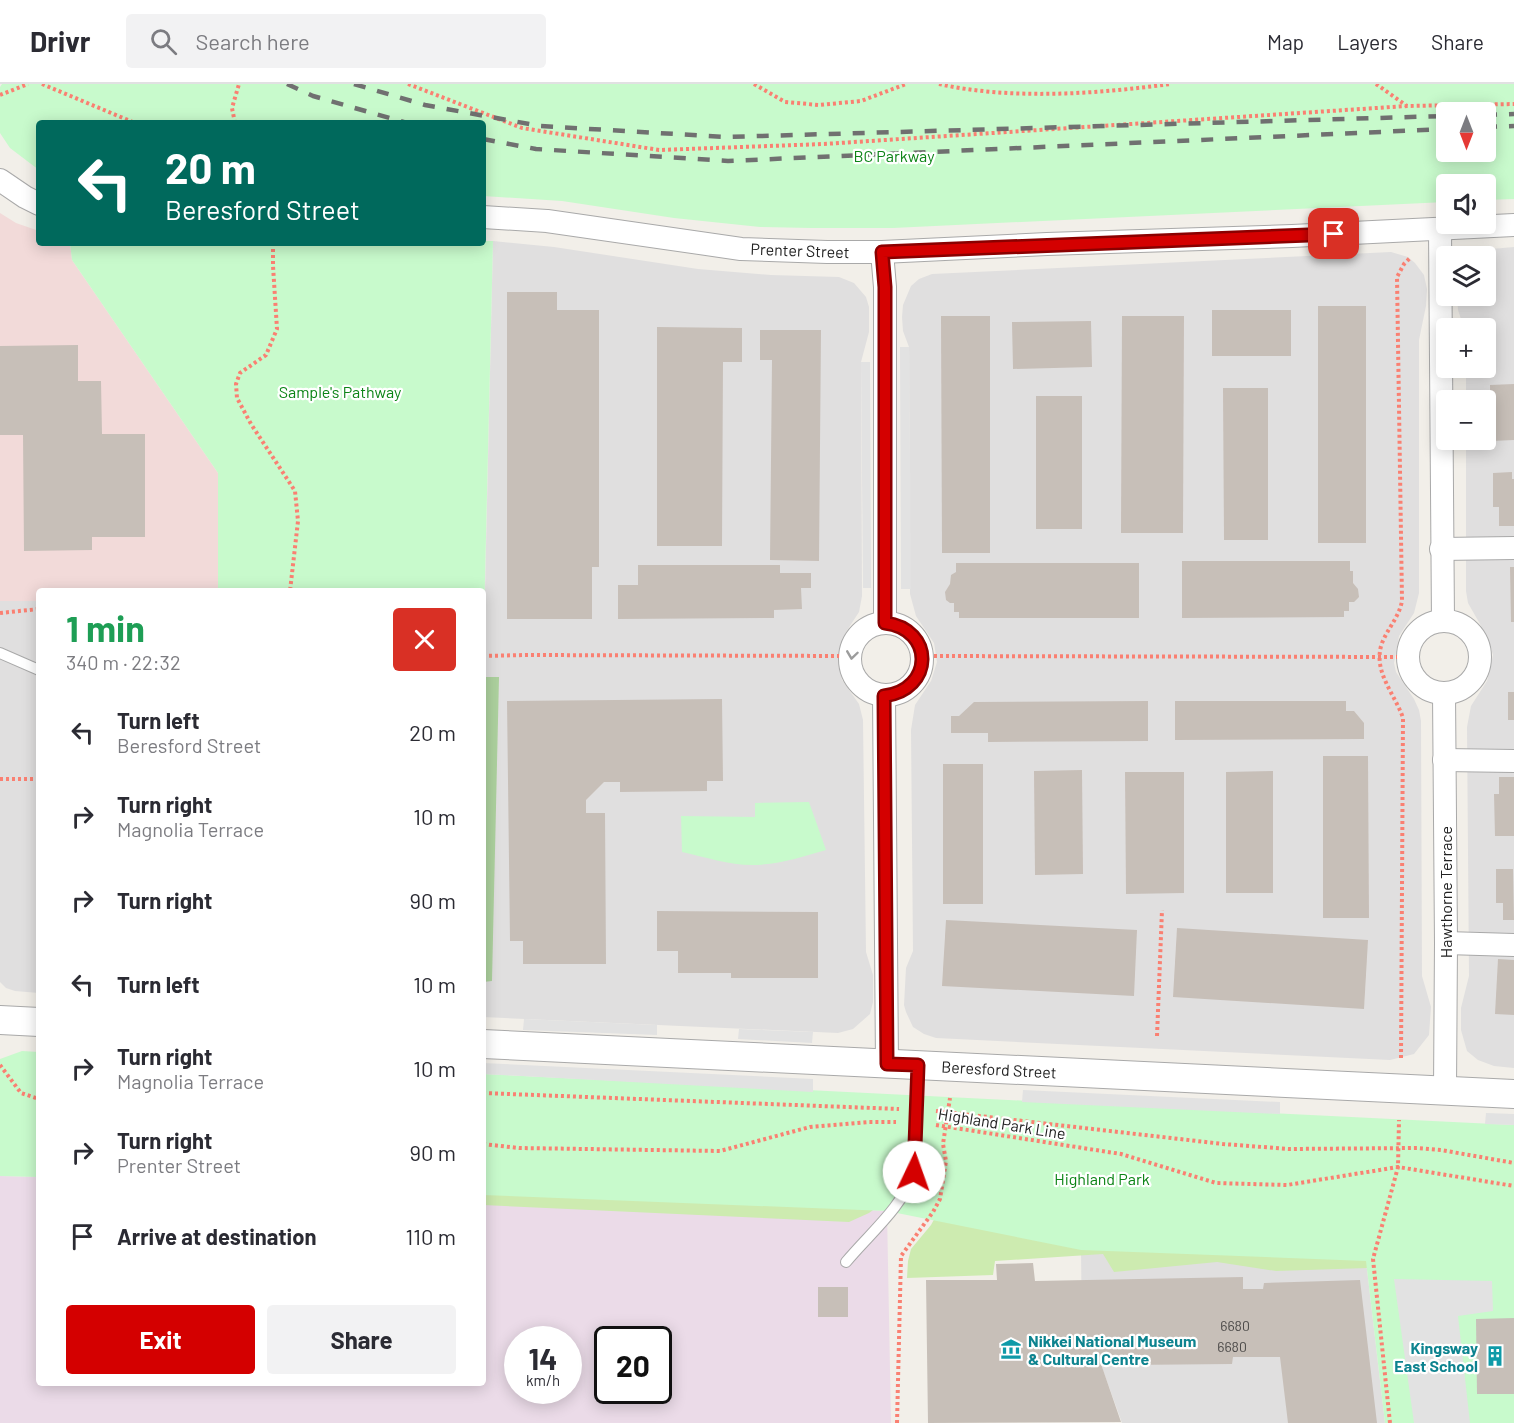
<!DOCTYPE html>
<html lang="en">
<head>
<meta charset="utf-8">
<style>
	:root { --surface:#fff; --page:#f2f2f3; --text:#2b2b33; --muted:#7c7c81; --line:#e1e1e2; --accent:#d40000 }
	body { margin:0; font-family:Barlow,sans-serif; background:var(--page); color:var(--text); height:100vh; display:flex; flex-direction:column; font-size:22px; white-space:nowrap }
	* { box-sizing:border-box; margin:0 }
	p { font-size:20px; color:var(--muted) }
	.icon { flex:none; width:33px; height:33px; fill:none; stroke:currentColor; stroke-width:2; stroke-linecap:round; stroke-linejoin:round }
	.map { position:relative; flex:1; overflow:hidden }
	.side { position:absolute; left:36px; top:504px; width:450px; height:798px; display:flex; flex-direction:column; background:var(--surface); border-radius:6px; box-shadow:0 3px 15px #0003 }
	.side>* { flex:none }
	.banner { position:absolute; left:36px; top:36px; width:450px; height:126px; border-radius:6px; box-shadow:0 3px 15px #0003; background:#00695c; color:#fff; overflow:hidden }
	.needle { width:39px; rotate:180deg }
	.controls { position:absolute; left:1436px; top:18px; display:grid; gap:12px }
	.controls a { display:grid; place-items:center; width:60px; height:60px; border-radius:6px; background:var(--surface); box-shadow:0 3px 15px #0003; font-size:30px }
	.speed { position:absolute; left:504px; top:1242px; display:flex; gap:12px; font-size:30px; font-weight:700; text-align:center }
	.speed>* { display:grid; place-content:center; width:78px; height:78px; border-radius:50%; background:var(--surface); box-shadow:0 3px 15px #0003; line-height:1 }
	.speed small { font-size:15px; font-weight:400 }
	.speed .limit { border:3px solid #111; border-radius:9px; background:#fff; color:#111 }
	.pin { position:absolute; display:grid; place-items:center; width:51px; height:51px; color:#fff; margin:-26px; border-radius:12px; box-shadow:0 3px 9px #0006 }
	.me { position:absolute; width:66px; margin:-33px; rotate:3deg; stroke-linejoin:round; filter:drop-shadow(0 0 4px #0008) }
	.turn { display:flex; align-items:center; gap:21px; height:126px; padding:0 30px; font-size:27px }
	.turn .icon { width:78px; height:78px; stroke-width:2.5 }
	.turn b { display:block; font-size:42px; line-height:51px }
	.round { display:grid; place-items:center; flex:none; width:63px; height:63px; border-radius:6px; background:var(--page) }
	.headline { display:flex; align-items:center; justify-content:space-between; height:102px; padding:0 30px }
	h1 { font-size:36px; font-weight:700; line-height:45px; color:#1e9e55 }
	.cta { display:flex; gap:12px; margin-top:auto; padding:12px 30px }
	.cta a { flex:1; height:69px; border-radius:6px; background:var(--accent); color:#fff; font-size:24px; font-weight:700; line-height:69px; text-align:center }
	.cta a+a { background:var(--page); color:var(--text) }
	ul { padding:0; list-style:none }
	li { display:flex; align-items:center; gap:18px; height:84px; padding:0 30px }
	li div { flex:1 }
	li b { display:block; font-size:22px }
	li em { font-style:normal }
	header { display:flex; align-items:center; gap:36px; box-sizing:border-box; height:84px; padding:0 30px; background:var(--surface); border-bottom:2px solid var(--line) }
	header strong { font-size:28px }
	nav { display:flex; gap:33px; margin-inline-start:auto; font-size:21px }
	.search { width:420px; height:54px; background:var(--page); display:flex; align-items:center; gap:15px; box-sizing:border-box; padding:0 21px; border-radius:6px; color:var(--muted); font-size:22px }
	.map>svg:first-child { display:block }
</style>
</head>
<body>
<header>
<strong>Drivr</strong>
<div class="search"><svg class="icon" aria-label="search" viewBox="0 0 24 24"><circle cx="10" cy="10" r="6"/><path d="M15 15l6 6"/></svg>Search here</div>
<nav><a>Map</a><a>Layers</a><a>Share</a></nav>
</header>
<div class="map">
<svg width="1514" height="1339" viewBox="0 0 1514 1339">
	<rect width="100%" height="100%" fill="#f2efe9"/>
	<g fill="#e0dfdf">
		<path d="M493,157L554,163L698,185L771,191L839,193L854,199L866,213L869,223V248L861,278L862,512L859,528L846,548L838,572L842,596L859,620L863,636L866,868L873,891V918L870,930L853,945L838,949L483,933V594Z"/>
		<path d="M1514,163V984L1494,982L1478,976L1467,967L1461,946V924L1469,892L1467,643L1471,622L1487,597L1493,571L1488,554L1468,519L1466,507V356H1485V316H1466V284H1485V244H1464L1458,226L1457,212H1485V172H1471L1473,171L1480,166Z"/>
		<path d="M1391,168L1408,173L1415,179L1424,191L1427,205L1426,222L1419,256V509L1414,529L1399,552L1394,579L1396,588L1414,615L1419,626L1421,637L1422,892L1431,923L1429,951L1414,970L1390,976L936,954L924,950L913,943L906,928L904,921L906,884L913,867L911,646L915,621L931,597L937,578L934,559L916,532L910,510L909,263L903,247L902,233L903,221L911,202L919,195L932,190Z"/>
		<path d="M0,517H39V909L15,907L6,904L0,898Z"/>
		<path d="M1081,1166L1366,1177L1385,1339H1122L1091,1253H1082Z"/>
	</g>
	<path fill="#f2dad9" d="M0,129L16,139L39,147V159H70L72,176L218,389V507H39V517H0Z"/>
	<path fill="#ebdbe8" fill-rule="evenodd" d="M0,1092L39,1093V1299H483V1111L887,1127L891,1339H0ZM518,1256H568V1306H518ZM608,1256H658V1306H608Z"/>
	<g fill="#cdebb0">
		<path d="M483,1067L889,1114L869,1129L849,1138L483,1121Z"/>
		<path d="M1387,1092L1368,1184L1276,1187L1217,1178L1114,1188L1103,1170L995,1177L993,1191L907,1194L908,1177L911,1165L931,1141L949,1108Z"/>
	</g>
	<path fill="#add19e" d="M499,593L492,897L483,898V593Z"/>
	<g fill="#c8facc" fill-rule="evenodd">
		<path d="M2,0H1514V115L1485,116V100H1446V118L893,144H811L760,143L674,134L562,117L483,112V39H39V86L10,64L0,49V3ZM1446,28H1485V68H1446Z"/>
		<path d="M483,157H493L483,580V507H218V389L72,176L70,159H483Z"/>
		<path d="M809,718L826,766C802,773 778,781 752,781C729,781 705,773 682,768L681,732L755,733V719Z"/>
		<path d="M22,967L39,968V1093L0,1092V975Z"/>
		<path d="M483,990L1514,1041V1339H1385L1366,1177L1081,1166L887,1127L483,1111Z"/>
	</g>
	<g fill="#e2e2e2">
		<path d="M900,263H909L911,505H901Z"/>
		<path d="M861,278H870L871,504H863Z"/>
		<path d="M524,935L657,941V951L523,946Z"/>
		<path d="M739,945L813,948L812,959L738,955Z"/>
		<path d="M483,979L813,995V1008L483,990Z"/>
		<path d="M1023,1006L1280,1018V1030L1022,1018Z"/>
		<path d="M1486,1029L1514,1030V1041L1485,1040Z"/>
		<path d="M1394,1195L1492,1197L1493,1227L1458,1232L1470,1339H1414Z"/>
	</g>
	<g fill="#c7bfb8">
		<path d="M507,208H557V226H599V483H592V535H507Z"/>
		<rect x="1318" y="222" width="48" height="237"/>
		<rect x="1212" y="226" width="79" height="46"/>
		<path d="M941,232H990V469H942Z"/>
		<path d="M1122,232H1184L1183,449H1121Z"/>
		<path d="M1091,237L1092,283L1013,285L1012,238Z"/>
		<path d="M657,243L742,244V278H723L722,462H657Z"/>
		<path d="M760,246H821L819,477L770,476L772,276H760Z"/>
		<path d="M78,261V297H101L102,350H145V453H92V466L24,467L23,351H0V262Z"/>
		<path d="M1514,300V356L1491,357L1490,301Z"/>
		<path d="M1223,304H1268V456H1224Z"/>
		<rect x="1036" y="312" width="46" height="133"/>
		<path d="M1512,388V395H1514V442H1499V423H1493V389Z"/>
		<path d="M1182,477H1350V487H1353V499L1358,505L1359,513L1354,518H1349V527H1344V533L1182,534Z"/>
		<path d="M956,479H1139V534H959V528H954V519H950L946,516L945,508L950,500L951,491L956,488Z"/>
		<path d="M638,481H780V489H811V504H801L802,525L774,526V534L618,535V501H638Z"/>
		<path d="M1510,483H1514V538H1511Z"/>
		<rect x="1508" y="608" width="6" height="28"/>
		<path d="M722,615L723,697H707V707L620,708V698H604L586,716V729H605L606,880H523V857H510L507,617Z"/>
		<path d="M1148,617V657L988,658V649H951V632H959L974,618Z"/>
		<path d="M1175,617H1346V627H1354L1364,639V655L1175,656Z"/>
		<path d="M1323,672H1368L1369,834H1323Z"/>
		<rect x="943" y="680" width="40" height="140"/>
		<path d="M1082,686L1083,790L1035,791L1034,687Z"/>
		<path d="M1273,687V809H1226V688Z"/>
		<path d="M1125,688H1184V809L1126,810Z"/>
		<path d="M1499,693H1514V752H1495L1494,710H1499Z"/>
		<path d="M1496,785H1513L1514,836H1503V819H1496Z"/>
		<path d="M657,827L818,828V894H731V889H678V867H657Z"/>
		<path d="M946,836L1137,846L1134,912L942,902Z"/>
		<path d="M1177,844L1368,856L1364,925L1173,913Z"/>
		<path d="M1498,875L1514,876V931L1495,930Z"/>
		<path d="M1033,1179L1035,1197L1243,1193V1205H1263L1264,1199L1360,1196L1377,1339H1288L1280,1273H1233L1232,1280L1126,1281V1276L1115,1277L1113,1271L1100,1277L1121,1338L928,1339L926,1196H997L996,1180Z"/>
		<rect x="818" y="1203" width="30" height="30"/>
		<path d="M1514,1234V1310H1477L1476,1235Z"/>
	</g>
	<g fill="none" stroke-linecap="round" stroke-linejoin="round">
		<g stroke="#a9a9a9" stroke-width="12">
			<g id="service">
				<path d="M0,569L39,586"/>
				<path d="M846,1178C870,1149 902,1124 914,1088L918,981"/>
			</g>
		</g>
		<g stroke="#a9a9a9" stroke-width="24">
			<g id="minor">
				<path d="M0,96L25,113L39,120"/>
				<path d="M483,133L547,137L741,165L827,168H882L1047,160L1292,152L1514,141"/>
				<path d="M1440,145L1443,537"/>
				<path d="M882,168L885,203V539"/>
				<path d="M1441,465L1514,464"/>
				<circle cx="1444" cy="573" r="36"/>
				<circle cx="886" cy="575" r="36"/>
				<path d="M1444,609L1446,859L1445,1006"/>
				<path d="M884,612L887,980"/>
				<path d="M1444,676L1514,677"/>
				<path d="M1446,859L1514,861"/>
			</g>
		</g>
		<g stroke="#a9a9a9" stroke-width="30">
			<g id="tertiary">
				<path d="M0,936L39,938"/>
				<path d="M483,960L1514,1010"/>
			</g>
		</g>
		<g stroke="#fa8072" stroke-width="4" stroke-dasharray="3 3" stroke-linecap="butt">
			<path d="M42,0L135,39"/>
			<path d="M408,0L522,44L659,66L824,60L1407,22L1514,20"/>
			<path d="M754,0L785,18L819,21L861,17L906,0"/>
			<path d="M939,0C1010,16 1097,10 1170,0"/>
			<path d="M1376,0L1407,22"/>
			<path d="M0,11L28,0"/>
			<path d="M235,39L232,24L239,0"/>
			<path d="M273,159V182L277,245L266,271L240,289L236,300L237,314L251,340L295,407L298,437L290,507"/>
			<path d="M0,529L39,525"/>
			<path d="M483,572L525,571L850,572"/>
			<path d="M922,572L1408,573"/>
			<path d="M0,695H39"/>
			<path d="M1157,952L1162,826"/>
			<path d="M1401,974L1403,634C1395,610 1372,587 1382,559C1388,544 1399,533 1402,517L1397,193L1404,180L1411,173"/>
			<path d="M0,981L21,1009L39,1015"/>
			<path d="M483,1009L899,1025"/>
			<path d="M936,1027L1223,1060L1289,1065L1417,1064L1441,1066L1514,1079"/>
			<path d="M936,1041L1121,1070L1216,1099L1287,1101L1398,1083L1514,1102"/>
			<path d="M483,1060L519,1064L720,1067L810,1043L868,1038H896"/>
			<path d="M897,1339L901,1172L933,1128L940,1115L946,1077L943,1060L950,1014"/>
			<path d="M1390,1339L1373,1175L1398,1083L1399,1036"/>
		</g>
		<use href="#service" stroke="#fff" stroke-width="10"/>
		<use href="#minor" stroke="#fff" stroke-width="22"/>
		<use href="#tertiary" stroke="#fff" stroke-width="28"/>
		<g stroke="#707070" stroke-width="4.5" stroke-dasharray="12 12" stroke-linecap="butt">
			<path d="M287,0L313,12L407,39"/>
			<path d="M354,0L425,21L540,42L726,53L1446,32"/>
			<path d="M1485,31L1514,30"/>
			<path d="M1485,43L1514,42"/>
			<path d="M483,55L536,65L728,77L1446,45"/>
		</g>
	</g>
	<defs><path id="oneway-chevron" d="M-2-3.5L2.5 0L-2 3.5" fill="none" stroke-width="1.6" stroke-linecap="round" stroke-linejoin="round" transform="scale(1.5)"/></defs>
	<use stroke="#9c9c9c" href="#oneway-chevron" transform="translate(852 571) rotate(98)"/>
	<g fill="none" stroke-linecap="round" stroke-linejoin="round">
		<g stroke="#8a0000" stroke-width="15">
			<path id="route" d="M914,1088L918,981L887,980L884,612C934,606 935,545 885,539V203L882,168L1334,150"/>
		</g>
		<use href="#route" stroke="#d40000" stroke-width="10"/>
	</g>
	<defs>
		<g id="museum-bare" transform="scale(1.62)"><path d="M0-6L6-3V-2H-6V-3ZM-5-1h2V3h-2ZM-1-1h2V3h-2ZM3-1h2V3H3ZM-6 4H6V6H-6Z" fill="#0f9aa8" stroke="#fff" stroke-width="2.5" paint-order="stroke"/></g>
		<g id="building-bare" transform="scale(1.62)"><path d="M-4-6H4V6H1V3H-1V6H-4ZM-2.5-4.3h1.7v1.8h-1.7ZM.8-4.3h1.7v1.8H.8ZM-2.5-1h1.7V.8h-1.7ZM.8-1h1.7V.8H.8Z" fill="#0f9aa8" stroke="#fff" stroke-width="2.5" paint-order="stroke"/></g>
	</defs>
	<g fill-rule="evenodd">
		<use href="#museum-bare" x="1011" y="1265"/>
		<use href="#building-bare" x="1495" y="1272"/>
	</g>
	<g text-anchor="middle" dominant-baseline="central" stroke-width="4.5" stroke-linejoin="round" paint-order="stroke">
		<g font-size="14" fill="#4b4948">
			<text x="1235" y="1241">6680</text>
			<text x="1232" y="1262">6680</text>
		</g>
		<g font-size="16" fill="#0c8416" stroke="#fff">
			<text x="894" y="71">BC Parkway</text>
			<text x="340" y="307">Sample's Pathway</text>
			<text x="1102" y="1094">Highland Park</text>
		</g>
		<g font-size="16" fill="#222" stroke="#fff">
			<text transform="translate(800 166) rotate(2)">Prenter Street</text>
			<text transform="translate(1445 808) rotate(-90)">Hawthorne Terrace</text>
			<text transform="translate(999 985) rotate(3)">Beresford Street</text>
			<text transform="translate(1002 1039) rotate(9)">Highland Park Line</text>
		</g>
		<g font-size="16" font-weight="bold" fill="#0d838f" stroke="#fff" text-anchor="start">
			<text x="1028" y="1256">Nikkei National Museum<tspan x="1028" dy="18">&amp; Cultural Centre</tspan></text>
			<text x="1478" y="1263" text-anchor="end">Kingsway<tspan x="1478" dy="18">East School</tspan></text>
		</g>
	</g>
</svg>
<div class="controls">
<a><svg class="needle" viewBox="-14 -14 28 28"><path d="M0-13l5 13h-10z" fill="#e53935"/><path d="M0 13l5-13h-10z" fill="#7c7c81"/></svg></a>
<a><svg class="icon" aria-label="sound" viewBox="0 0 24 24"><path d="M4 9h4l5-4v14l-5-4H4zM17 9q2 3 0 6"/></svg></a>
<a><svg class="icon" aria-label="layers" viewBox="0 0 24 24"><path d="M12 4l9 5-9 5-9-5zM3 14l9 5 9-5"/></svg></a>
<a>+</a>
<a>−</a>
</div>
<div class="speed"><div>14<small>km/h</small></div><div class="limit">20</div></div>
<div class="pin" style="left:1334px;top:150px;background:#d93025"><svg class="icon" aria-label="arrive" viewBox="0 0 24 24"><path d="M6 21V4h12l-3 4 3 4H6"/></svg></div>
<svg class="me" style="left:914px;top:1088px" viewBox="-20 -20 40 40"><circle r="19" fill="#fff"/><path d="M0-13L10 11 0 6-10 11z" fill="#d40000"/></svg>
<div class="banner">
<div class="turn"><svg class="icon" aria-label="left" viewBox="0 0 24 24"><path d="M17 20v-9H6M10 6l-5 5 5 5"/></svg><div><b>20 m</b>Beresford Street</div></div>
</div>
<section class="side">
<div class="headline"><div><h1>1 min</h1><p>340 m · 22:32</p></div><a class="round" style="background:#d93025;color:#fff"><svg class="icon" aria-label="close" viewBox="0 0 24 24"><path d="M6 6l12 12M18 6L6 18"/></svg></a></div>
<ul>
<li><svg class="icon" aria-label="left" viewBox="0 0 24 24"><path d="M17 20v-9H6M10 6l-5 5 5 5"/></svg><div><b>Turn left</b><p>Beresford Street</p></div><em>20 m</em></li>
<li><svg class="icon" aria-label="right" viewBox="0 0 24 24"><path d="M7 20v-9h11M14 6l5 5-5 5"/></svg><div><b>Turn right</b><p>Magnolia Terrace</p></div><em>10 m</em></li>
<li><svg class="icon" aria-label="right" viewBox="0 0 24 24"><path d="M7 20v-9h11M14 6l5 5-5 5"/></svg><div><b>Turn right</b></div><em>90 m</em></li>
<li><svg class="icon" aria-label="left" viewBox="0 0 24 24"><path d="M17 20v-9H6M10 6l-5 5 5 5"/></svg><div><b>Turn left</b></div><em>10 m</em></li>
<li><svg class="icon" aria-label="right" viewBox="0 0 24 24"><path d="M7 20v-9h11M14 6l5 5-5 5"/></svg><div><b>Turn right</b><p>Magnolia Terrace</p></div><em>10 m</em></li>
<li><svg class="icon" aria-label="right" viewBox="0 0 24 24"><path d="M7 20v-9h11M14 6l5 5-5 5"/></svg><div><b>Turn right</b><p>Prenter Street</p></div><em>90 m</em></li>
<li><svg class="icon" aria-label="arrive" viewBox="0 0 24 24"><path d="M6 21V4h12l-3 4 3 4H6"/></svg><div><b>Arrive at destination</b></div><em>110 m</em></li>
</ul>
<div class="cta"><a>Exit</a><a>Share</a></div>
</section>
</div>
</body>
</html>
